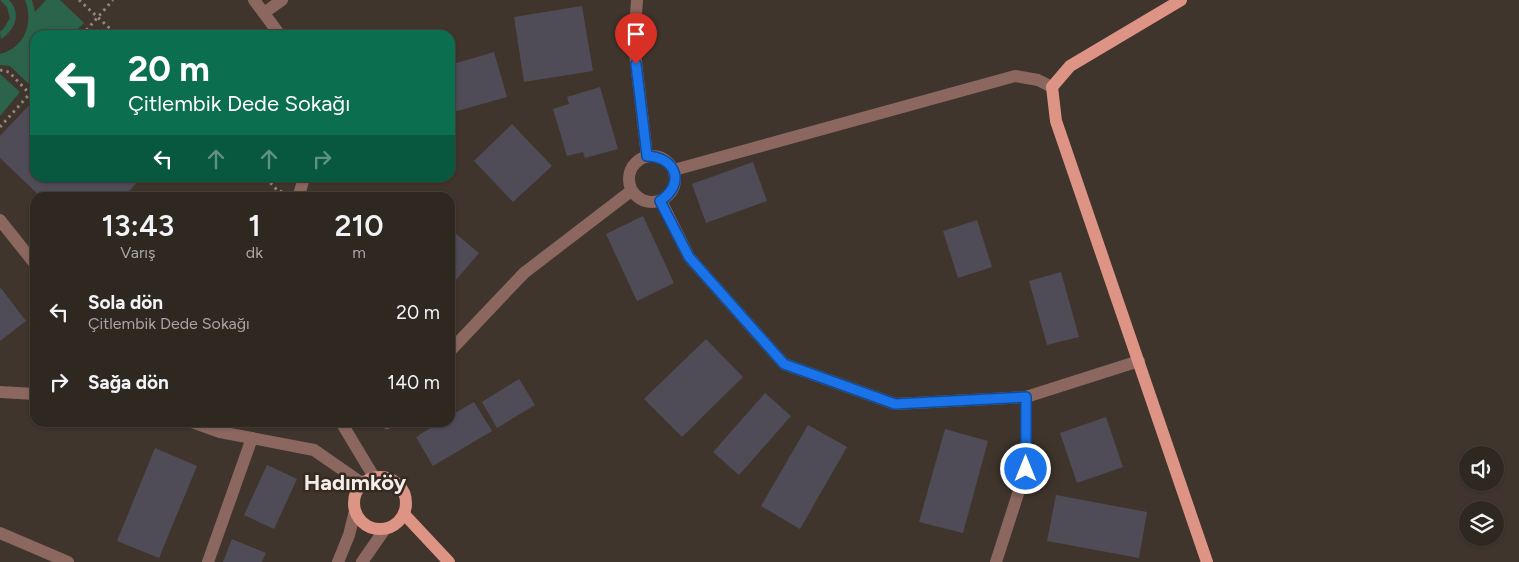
<!DOCTYPE html>
<html lang="tr">
<head>
<meta charset="utf-8">
<style>
	:root { --surface:#2f2821; --page:#37302a; --text:#f1f3f6; --muted:#a7a6a5; --line:#4a443f }
	body { margin:0; font-family:Figtree,sans-serif; background:var(--page); color:var(--text); height:100vh; display:flex; flex-direction:column; font-size:19px; white-space:nowrap }
	* { box-sizing:border-box; margin:0 }
	p { font-size:16px; color:var(--muted) }
	.icon { flex:none; width:28px; height:28px; fill:none; stroke:currentColor; stroke-width:2; stroke-linecap:round; stroke-linejoin:round }
	.map { position:relative; flex:1; overflow:hidden }
	.panel { position:absolute; left:30px; top:192px; width:425px; height:235px; display:flex; flex-direction:column; background:var(--surface); border-radius:15px; box-shadow:0 1px 4px #0004,0 0 0 1px var(--line) }
	.panel>* { flex:none }
	.top-card { position:absolute; left:30px; top:30px; width:425px; height:152px; border-radius:15px; box-shadow:0 1px 4px #0004,0 0 0 1px var(--line); background:#0b6e4f; color:#fff; overflow:hidden }
	.tools { position:absolute; left:1459px; top:446px; display:grid; gap:10px }
	.tools a { display:grid; place-items:center; width:45px; height:45px; border-radius:50%; background:var(--surface); box-shadow:0 1px 4px #0004,0 0 0 1px var(--line); font-size:25px }
	.pin { position:absolute; display:grid; place-items:center; width:42px; height:42px; color:#fff; margin:-51px -21px; border-radius:50% 50% 50% 0; rotate:-45deg; box-shadow:0 0 5px #0007 }
	.pin .icon { rotate:45deg }
	.me { position:absolute; width:55px; margin:-28px; rotate:0deg; stroke-linejoin:round; filter:drop-shadow(0 0 4px #0008) }
	.turn { display:flex; align-items:center; gap:18px; height:105px; padding:0 15px; font-size:22px }
	.turn .icon { width:65px; height:65px; stroke-width:2.5 }
	.turn b { display:block; font-size:35px; line-height:42px }
	.lanes { display:flex; align-items:center; height:48px; padding:0 15px; background:#0003; justify-content:center; gap:25px; direction:ltr }
	.lanes .off { opacity:.35 }
	.eta { display:flex; justify-content:space-evenly; align-items:center; height:85px; text-align:center }
	.eta b { font-size:30px; font-weight:600; line-height:35px }
	ul { padding:0; list-style:none }
	li { display:flex; align-items:center; gap:15px; height:70px; padding:0 15px }
	li div { flex:1 }
	li b { display:block; font-size:19px }
	li em { font-style:normal }
	.map>svg:first-child { display:block }
</style>
</head>
<body>
<div class="map">
<svg width="1519" height="562" viewBox="0 0 1519 562">
	<rect width="100%" height="100%" fill="#3f352c"/>
	<g fill="#2c644b">
		<path d="M0,0H9C22,14 15,30 1,39L0,32L4,28L10,18L7,7Z"/>
		<path d="M25,0H32L35,12L46,0H60L84,23L72,35H35V77L29,84L10,66L0,65V54C25,48 34,22 25,0Z"/>
		<path d="M0,74L20,92L0,116Z"/>
	</g>
	<g fill="#4f4c58">
		<path d="M582,6L593,71L524,82L514,17Z"/>
		<path d="M494,52L507,97L450,113V65Z"/>
		<path d="M600,87L618,149L585,158L583,152L567,156L553,109L569,104L567,97Z"/>
		<path d="M35,99V178H141L123,198H42L0,158V136Z"/>
		<path d="M512,124L552,166L513,202L474,161Z"/>
		<path d="M753,162L767,201L706,223L692,184Z"/>
		<path d="M643,216L674,283L637,301L606,234Z"/>
		<path d="M977,220L992,267L958,278L943,231Z"/>
		<path d="M450,229L479,253L456,280L450,275Z"/>
		<path d="M1061,272L1079,337L1047,345L1029,281Z"/>
		<path d="M0,287L26,321L0,341Z"/>
		<path d="M706,339L743,377L682,437L644,399Z"/>
		<path d="M519,379L535,405L497,428L482,402Z"/>
		<path d="M765,393L791,416L739,475L713,452Z"/>
		<path d="M474,402L492,431L433,466L416,437L440,422H450V416Z"/>
		<path d="M1106,417L1123,467L1077,483L1060,433Z"/>
		<path d="M808,425L847,447L800,529L761,506Z"/>
		<path d="M945,429L988,441L963,533L919,522Z"/>
		<path d="M155,448L197,466L159,558L117,541Z"/>
		<path d="M267,465L297,479L274,529L244,515Z"/>
		<path d="M1056,495L1147,512L1139,558L1047,541Z"/>
		<path d="M232,539L266,553L262,562H223Z"/>
	</g>
	<g fill="none" stroke-linecap="round" stroke-linejoin="round">
		<g stroke="#8e857e" stroke-width="3" stroke-dasharray="2.5 4" stroke-linecap="butt">
			<path d="M79,0L117,35"/>
			<path d="M82,35L113,0"/>
			<path d="M0,70L9,72L30,94"/>
			<path d="M0,127L35,88"/>
			<path d="M266,178L278,191L284,192"/>
		</g>
		<g stroke="#8b675f" stroke-width="12">
			<path d="M254,0L280,35"/>
			<path d="M637,0L634,45L647,156"/>
			<path d="M264,13L282,0"/>
			<circle cx="652" cy="179" r="23"/>
			<path d="M674,170L1015,76L1038,80L1052,87"/>
			<path d="M298,198L304,178"/>
			<path d="M661,201L689,257L784,364L895,404L1026,397L1139,361"/>
			<path d="M0,220L35,264"/>
			<path d="M450,351L524,273L631,191"/>
			<path d="M0,392L35,394"/>
			<path d="M192,422L220,432L314,450L363,484"/>
			<path d="M341,422L374,477"/>
			<path d="M387,423L388,422"/>
			<path d="M0,533L68,562"/>
			<path d="M208,562L252,438"/>
			<path d="M338,562L349,535L355,511"/>
			<path d="M362,562L385,529"/>
			<path d="M996,562L1026,469V397"/>
		</g>
		<g stroke="#de9485" stroke-width="12">
			<path d="M1181,0L1070,66L1052,87L1056,121L1207,562"/>
			<circle cx="380" cy="503" r="26"/>
			<path d="M404,514L449,562"/>
		</g>
	</g>
	<g fill="none" stroke-linecap="round" stroke-linejoin="round">
		<g stroke="#114b97" stroke-width="12">
			<path id="route" d="M636,64L647,156C676,157 686,184 660,201L689,257L784,364L895,404L1026,397V469"/>
		</g>
		<use href="#route" stroke="#1a73e8" stroke-width="9"/>
	</g>
	<g text-anchor="middle" dominant-baseline="central" stroke-width="5" stroke-linejoin="round" paint-order="stroke">
		<g font-size="22" font-weight="bold" fill="#f4ede8" stroke="#352b23">
			<text x="355" y="482">Hadımköy</text>
		</g>
	</g>
</svg>
<div class="tools">
<a><svg class="icon" aria-label="sound" viewBox="0 0 24 24"><path d="M4 9h4l5-4v14l-5-4H4zM17 9q2 3 0 6"/></svg></a>
<a><svg class="icon" aria-label="layers" viewBox="0 0 24 24"><path d="M12 4l9 5-9 5-9-5zM3 14l9 5 9-5"/></svg></a>
</div>
<div class="pin" style="left:636px;top:64px;background:#d93025"><svg class="icon" aria-label="arrive" viewBox="0 0 24 24"><path d="M6 21V4h12l-3 4 3 4H6"/></svg></div>
<svg class="me" style="left:1026px;top:469px" viewBox="-20 -20 40 40"><circle r="17" fill="#1a73e8" stroke="#fff" stroke-width="3"/><path d="M0-11L8 9 0 5-8 9z" fill="#fff"/></svg>
<div class="top-card">
<div class="turn"><svg class="icon" aria-label="left" viewBox="0 0 24 24"><path d="M17 20v-9H6M10 6l-5 5 5 5"/></svg><div><b>20 m</b>Çitlembik Dede Sokağı</div></div>
<div class="lanes"><svg class="icon" aria-label="left" viewBox="0 0 24 24"><path d="M17 20v-9H6M10 6l-5 5 5 5"/></svg><svg class="icon off" aria-label="ahead" viewBox="0 0 24 24"><path d="M12 20V5M6 11l6-6 6 6"/></svg><svg class="icon off" aria-label="ahead" viewBox="0 0 24 24"><path d="M12 20V5M6 11l6-6 6 6"/></svg><svg class="icon off" aria-label="right" viewBox="0 0 24 24"><path d="M7 20v-9h11M14 6l5 5-5 5"/></svg></div>
</div>
<section class="panel">
<div class="eta">
<div><b>13:43</b><p>Varış</p></div>
<div><b>1</b><p>dk</p></div>
<div><b>210</b><p>m</p></div>
</div>
<ul>
<li><svg class="icon" aria-label="left" viewBox="0 0 24 24"><path d="M17 20v-9H6M10 6l-5 5 5 5"/></svg><div><b>Sola dön</b><p>Çitlembik Dede Sokağı</p></div><em>20 m</em></li>
<li><svg class="icon" aria-label="right" viewBox="0 0 24 24"><path d="M7 20v-9h11M14 6l5 5-5 5"/></svg><div><b>Sağa dön</b></div><em>140 m</em></li>
</ul>
</section>
</div>
</body>
</html>
